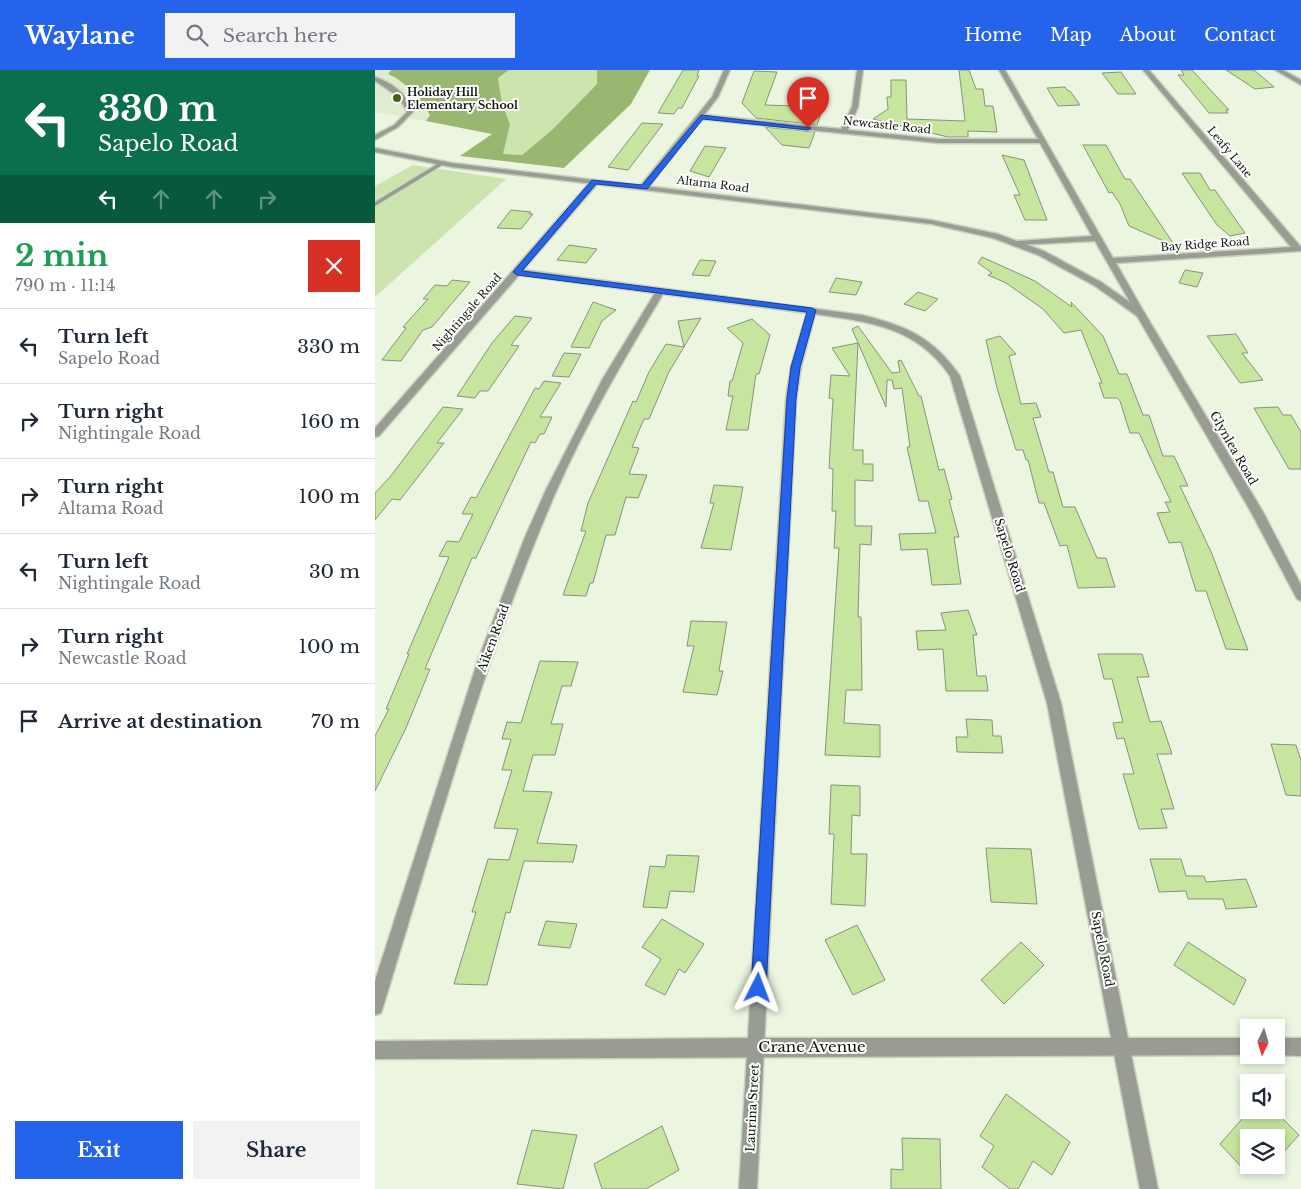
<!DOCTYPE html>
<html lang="en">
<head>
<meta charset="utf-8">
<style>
	:root { --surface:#fff; --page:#f2f2f3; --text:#1f2937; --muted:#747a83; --line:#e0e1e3; --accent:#2563eb }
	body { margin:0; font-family:"Libre Baskerville",serif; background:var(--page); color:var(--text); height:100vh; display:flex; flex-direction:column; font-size:19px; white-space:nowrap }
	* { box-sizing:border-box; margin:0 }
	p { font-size:16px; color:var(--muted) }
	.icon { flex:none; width:28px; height:28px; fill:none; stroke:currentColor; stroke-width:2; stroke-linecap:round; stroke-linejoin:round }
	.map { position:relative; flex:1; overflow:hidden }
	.side { display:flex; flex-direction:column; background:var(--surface); width:375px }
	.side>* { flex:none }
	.guide { background:#0b6e4f; color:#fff; overflow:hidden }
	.needle { width:32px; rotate:184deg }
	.tools { position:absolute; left:865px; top:949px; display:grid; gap:10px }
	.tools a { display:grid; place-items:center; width:45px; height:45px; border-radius:0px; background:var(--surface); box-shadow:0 2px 8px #0003; font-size:25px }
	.pin { position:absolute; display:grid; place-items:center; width:42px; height:42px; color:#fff; margin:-51px -21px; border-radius:50% 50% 50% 0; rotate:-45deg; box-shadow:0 0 5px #0007 }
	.pin .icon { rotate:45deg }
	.me { position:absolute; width:55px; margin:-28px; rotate:3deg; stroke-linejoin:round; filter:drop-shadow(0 0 4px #0008) }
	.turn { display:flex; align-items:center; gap:18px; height:105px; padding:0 15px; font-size:22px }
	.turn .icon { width:65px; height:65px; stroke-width:2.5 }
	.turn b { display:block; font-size:35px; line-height:42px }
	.lanes { display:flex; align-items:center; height:48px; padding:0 15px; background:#0003; justify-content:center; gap:25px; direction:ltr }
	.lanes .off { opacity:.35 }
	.round { display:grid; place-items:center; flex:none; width:52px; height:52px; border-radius:0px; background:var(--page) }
	.head { display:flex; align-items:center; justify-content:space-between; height:85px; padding:0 15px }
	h1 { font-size:30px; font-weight:700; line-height:38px; color:#1e9e55 }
	.action { display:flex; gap:10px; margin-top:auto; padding:10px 15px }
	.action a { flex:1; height:58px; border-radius:0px; background:var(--accent); color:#fff; font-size:20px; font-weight:700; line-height:58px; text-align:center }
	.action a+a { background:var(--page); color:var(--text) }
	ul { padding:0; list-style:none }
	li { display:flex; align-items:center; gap:15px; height:75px; padding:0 15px; border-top:1px solid var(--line) }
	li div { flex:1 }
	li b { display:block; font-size:19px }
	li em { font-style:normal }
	header { display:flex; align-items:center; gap:30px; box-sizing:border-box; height:70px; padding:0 25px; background:var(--accent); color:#fff }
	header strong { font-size:24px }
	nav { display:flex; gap:28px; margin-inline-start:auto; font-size:18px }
	.search { width:350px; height:45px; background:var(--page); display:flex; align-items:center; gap:12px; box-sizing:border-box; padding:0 18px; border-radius:0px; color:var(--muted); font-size:19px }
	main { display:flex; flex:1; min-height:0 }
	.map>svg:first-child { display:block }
</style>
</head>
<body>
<header>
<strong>Waylane</strong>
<div class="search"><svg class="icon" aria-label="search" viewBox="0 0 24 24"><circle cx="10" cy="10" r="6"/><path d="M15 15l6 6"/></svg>Search here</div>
<nav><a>Home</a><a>Map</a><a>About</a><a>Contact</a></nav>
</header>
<main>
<section class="side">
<div class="guide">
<div class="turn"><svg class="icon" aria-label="left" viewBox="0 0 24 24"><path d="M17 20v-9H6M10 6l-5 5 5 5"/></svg><div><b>330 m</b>Sapelo Road</div></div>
<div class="lanes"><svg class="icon" aria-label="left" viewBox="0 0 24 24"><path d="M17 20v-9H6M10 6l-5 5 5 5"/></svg><svg class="icon off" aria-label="ahead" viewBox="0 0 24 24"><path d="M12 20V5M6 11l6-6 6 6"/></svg><svg class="icon off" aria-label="ahead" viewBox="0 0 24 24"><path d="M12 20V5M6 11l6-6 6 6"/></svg><svg class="icon off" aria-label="right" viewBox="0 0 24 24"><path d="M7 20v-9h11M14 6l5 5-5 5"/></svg></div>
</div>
<div class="head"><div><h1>2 min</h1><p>790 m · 11:14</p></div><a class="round" style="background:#d93025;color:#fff"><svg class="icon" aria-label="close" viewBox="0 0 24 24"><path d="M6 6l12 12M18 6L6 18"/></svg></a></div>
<ul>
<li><svg class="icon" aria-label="left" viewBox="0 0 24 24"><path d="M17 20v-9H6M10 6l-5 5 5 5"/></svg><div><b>Turn left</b><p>Sapelo Road</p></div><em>330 m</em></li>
<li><svg class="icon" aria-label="right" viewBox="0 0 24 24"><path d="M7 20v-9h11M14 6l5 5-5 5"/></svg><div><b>Turn right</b><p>Nightingale Road</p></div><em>160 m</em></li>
<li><svg class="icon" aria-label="right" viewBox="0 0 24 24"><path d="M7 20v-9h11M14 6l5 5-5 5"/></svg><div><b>Turn right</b><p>Altama Road</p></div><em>100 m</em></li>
<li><svg class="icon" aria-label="left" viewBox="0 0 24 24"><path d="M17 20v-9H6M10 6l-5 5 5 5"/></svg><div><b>Turn left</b><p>Nightingale Road</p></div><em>30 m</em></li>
<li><svg class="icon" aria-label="right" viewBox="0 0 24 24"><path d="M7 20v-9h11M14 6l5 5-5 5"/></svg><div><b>Turn right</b><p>Newcastle Road</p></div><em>100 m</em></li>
<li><svg class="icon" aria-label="arrive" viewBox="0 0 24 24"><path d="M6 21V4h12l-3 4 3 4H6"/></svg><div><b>Arrive at destination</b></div><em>70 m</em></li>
</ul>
<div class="action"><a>Exit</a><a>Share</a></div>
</section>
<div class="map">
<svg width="926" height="1119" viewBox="0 0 926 1119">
	<rect width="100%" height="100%" fill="#ecf5e0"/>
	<path fill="#e0ecd0" d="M0,0H16L13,4L24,9L40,22L55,45L51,51L0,42Z"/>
	<g fill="#cde4af">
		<path d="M134,0H222V14L177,60L147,85L128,84L135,55L127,32L123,8Z"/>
		<path d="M38,95L131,109L0,227V116Z"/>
	</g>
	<path fill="#9ab772" d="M16,0H134L123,8L127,32L135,55L128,84L147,85L177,60L222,14V0H275L256,34L189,98L85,86L117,64L51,51L55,45C43,27 33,13 13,4Z"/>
	<g fill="#c7e59e" stroke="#89927f">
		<path d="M308,0H324L322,6H324L307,38H303L299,44L283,43Z"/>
		<path d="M584,0H594L601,19H608L610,36H618L622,62L593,61V67H573L498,49L513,39L512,27H516V10H531L532,49L590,51Z"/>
		<path d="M806,0H817L854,40H851L853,43H834L803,5H809Z"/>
		<path d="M851,0H879L899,17L880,19Z"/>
		<path d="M379,1L402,2L390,35L422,36L426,23L453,24L442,55L381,48L367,33Z"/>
		<path d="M746,2L761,24H743L727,3Z"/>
		<path d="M690,17L693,21H695L705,35L683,36L672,18Z"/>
		<path d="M267,53L288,54L253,100L233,97Z"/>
		<path d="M390,57L440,62L434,78L407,75Z"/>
		<path d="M708,75H731L750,109H755L800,176L754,156L745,134L737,122L734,123Z"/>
		<path d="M330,76L351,78L334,107L315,101Z"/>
		<path d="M627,85L649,90L672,150H650L639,125H645Z"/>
		<path d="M807,103H825L835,120H840L870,163L855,166L842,155Z"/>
		<path d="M136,140L156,142L154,144H158L146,159L122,158Z"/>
		<path d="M194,175L222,179L211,193L182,190Z"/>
		<path d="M607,187L660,211L697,237L696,232L728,266L744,304H752L768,345H774L788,386H799L813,416H805L837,484L873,580L851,579L831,521H821L806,472L794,473L782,443L795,442L790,432H796L764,363H755L745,331L742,328H729L724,313H727L706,260L689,263L668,239L631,213L613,205L617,203L603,193Z"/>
		<path d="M325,190L341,191L334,206L317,205Z"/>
		<path d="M810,200L828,203L822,217L804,213Z"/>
		<path d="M461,208L487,212L481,225L454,222Z"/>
		<path d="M77,210L95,212L57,257L48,260L26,291L7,290L31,258L28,257L53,229H48L60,215L72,216Z"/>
		<path d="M543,222L563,229L550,241L529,234Z"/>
		<path d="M218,232L241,240L227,251L214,278L196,277Z"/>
		<path d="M140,246L157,248L136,275L144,276L113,321H105L100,328L82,326L117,273Z"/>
		<path d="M326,248L294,302L274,349H269L257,377L264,378L254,404L272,405L263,428L251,427L240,465H231L218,513H215L211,526L188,525L211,461H206L213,433L258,331L261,332L274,302L291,274L309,277L303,251Z"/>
		<path d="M377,249L395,265L384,304H381L373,360H351L358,326H353L355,311H357L368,273L352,258Z"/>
		<path d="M483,256L517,303L525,302L523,291L526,290L544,326H546L564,400L569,399L577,429L574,430L584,467H579L586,514L557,515L552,479L526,480L524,464L561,463L553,431H544L532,377H535L527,318L519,319L517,310H512L511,337L477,259Z"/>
		<path d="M861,264L873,283H867L888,310L865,313L832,266Z"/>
		<path d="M625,266L641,284L634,286L646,334L661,333L666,347L658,348L674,402H678L688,437H700L722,488H731L740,517L703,518L692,475L685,476L669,433H664L653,390H651L648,380H641L622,318L611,270Z"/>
		<path d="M483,273L478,380H488V394H498V411L480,410V456H497L496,475L485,474L483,547H486L487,620H471L469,653L505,655V687L450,685L464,478H459L461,441H457L458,399L454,398L458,329L454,328L456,305L475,306L457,278Z"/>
		<path d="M189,283L206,284L194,307L177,306Z"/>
		<path d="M169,311L186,313L165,347H177L169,364H165L160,373L156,372L101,488H97L50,599H55L31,658L0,721V666L14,639H11L34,584H32L74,487L64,486L72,471L84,472L98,444H87L96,427L101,428L160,318L164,319Z"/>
		<path d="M68,337L88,339L62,373H69L25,430L17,429L0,450V423L15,407Z"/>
		<path d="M903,337L908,345H916L926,362V399H914L879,338Z"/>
		<path d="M339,415L368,417L356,480L326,478L339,433H335Z"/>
		<path d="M593,540L602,565H598L602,606H611L613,621H571L568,579L543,580L541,561L571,560L566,543Z"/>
		<path d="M316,551L352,552L344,601H348L342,625L308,622L319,576H312Z"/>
		<path d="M723,584H767L774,607H762L775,652L786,651L797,684H782L799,739H786L792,758L764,759L748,704H759L749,668L742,669L738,653L748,652L737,609H729Z"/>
		<path d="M165,591L203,592L196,616H187L176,654H188L180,685H158L148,721L177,722L162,773L202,775L198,792L149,791L135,843L131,842L112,915L79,914L101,842H97L113,789L134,790L143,759L119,758L137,700H127L136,669H127L132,652L146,653Z"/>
		<path d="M591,649L617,650L618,666H626L628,683L582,682L581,667H593Z"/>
		<path d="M896,674L921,675L926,690V726L911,725Z"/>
		<path d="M456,715L485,716V746L477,745L476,784H492L490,836L456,834L459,764H454Z"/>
		<path d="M611,778L656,779L662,834L616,832Z"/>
		<path d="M292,785L324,786L319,822L295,821L292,838L268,837L275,796L290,797Z"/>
		<path d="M775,789H806L811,806H829L831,812L871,809L882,837L851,839L848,829H813L811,821L784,822Z"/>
		<path d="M287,849L329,874L310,903L304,899L290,925L270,915L286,889L267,877Z"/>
		<path d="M171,851L202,854L195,878L163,875Z"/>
		<path d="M482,855L510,910L478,925L450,870Z"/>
		<path d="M646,872L669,895L629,934L606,910Z"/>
		<path d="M813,872L871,910L859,935L799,895Z"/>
		<path d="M631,1024L695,1072L677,1105L658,1091L643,1119H635L607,1097L619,1076L605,1066Z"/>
		<path d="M875,1040H899L924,1065L906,1085L901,1080V1068H874V1095H881L873,1104L845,1074Z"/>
		<path d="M287,1056L304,1100L271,1119H227L219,1094Z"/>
		<path d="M157,1060L202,1065L188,1119L142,1114Z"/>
		<path d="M527,1068L565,1069L566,1119H516V1099L528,1100Z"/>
	</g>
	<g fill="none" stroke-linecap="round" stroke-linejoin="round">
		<g stroke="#c9d1be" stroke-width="2">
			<path id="service" d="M67,91L70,93L69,94L0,136V132Z"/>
		</g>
		<g stroke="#c9d1be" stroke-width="3">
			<g id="minor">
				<path d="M349,0H355L343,27L329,45L466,59L477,37L482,0H488L483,37L473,60L564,69H663L624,0H630L738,188L916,177L768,0H774L926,177V181L741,193L770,244L763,246L720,171L642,175L638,173L642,171L717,166L665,73H564L326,49L272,119H266V115L337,27Z"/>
				<path d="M900,0H908L926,10V15Z"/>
				<path d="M0,7C18,13 32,24 38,42L23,57L0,70V65L19,55L32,42L24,27L0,11Z"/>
				<path d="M217,110L224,112L148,200L487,245C531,256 558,267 585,306L686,633L783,1119H765L672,633L575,306C542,257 495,252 440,244L426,297L421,329L382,1119H364L411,329L416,297L432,243L288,224C249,289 210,355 180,424C108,590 61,765 8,937L6,943L0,945V911L103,590L150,467L170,422L227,310L280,223L144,205L4,366L0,367V358Z"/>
			</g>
		</g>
		<g stroke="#c9d1be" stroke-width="3">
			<g id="tertiary">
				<path d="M0,78L77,93L556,150L623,164L669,181L726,212L769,242L888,442L926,515V531L922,529L876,442L762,246L720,216L663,185L618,168L556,154L77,97L0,82Z"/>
				<path d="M380,968H874V985H875L0,989V971Z"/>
				<path d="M901,968H926V986L900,985H901Z"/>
			</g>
		</g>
		<use href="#service" fill="#989c93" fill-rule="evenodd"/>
		<use href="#minor" fill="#989c93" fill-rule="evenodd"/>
		<use href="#tertiary" fill="#989c93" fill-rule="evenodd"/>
	</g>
	<path fill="#2563eb" stroke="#184099" d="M326,45L436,58L433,60L328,49L272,119L221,114L147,201L437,238L441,240L425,297L421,329L391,918L389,924L383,926L378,924L376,918L412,329L416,297L432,242L142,205L138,202L217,110L267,115Z"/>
	<circle fill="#466111" stroke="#fefefe" stroke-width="2" cx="22" cy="28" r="5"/>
	<g text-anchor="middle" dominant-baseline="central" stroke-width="4" stroke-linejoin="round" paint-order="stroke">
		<g font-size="11" font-weight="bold" fill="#12150e" stroke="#fefefe" text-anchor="start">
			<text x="32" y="22">Holiday Hill<tspan x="32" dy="13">Elementary School</tspan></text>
		</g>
		<g font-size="11" fill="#12150e" stroke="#fefefe">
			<text transform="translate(512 55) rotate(6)">Newcastle Road</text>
			<text transform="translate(855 82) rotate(50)">Leafy Lane</text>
			<text transform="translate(338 114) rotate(7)">Altama Road</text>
			<text transform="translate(830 174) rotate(-4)">Bay Ridge Road</text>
			<text transform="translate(92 242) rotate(-49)">Nightingale Road</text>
		</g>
		<g font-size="12" fill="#12150e" stroke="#fefefe">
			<text transform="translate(859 378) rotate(60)">Glynlea Road</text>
			<text transform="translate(635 485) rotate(73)">Sapelo Road</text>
			<text transform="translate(118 568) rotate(-70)">Aiken Road</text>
			<text transform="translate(728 879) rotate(79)">Sapelo Road</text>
			<text transform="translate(377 1038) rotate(-87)">Laurina Street</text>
		</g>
		<g font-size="15" fill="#12150e" stroke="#fefefe">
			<text x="437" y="976">Crane Avenue</text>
		</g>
	</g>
</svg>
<div class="tools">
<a><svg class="needle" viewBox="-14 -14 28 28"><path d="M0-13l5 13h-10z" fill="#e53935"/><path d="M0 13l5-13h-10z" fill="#747a83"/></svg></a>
<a><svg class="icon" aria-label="sound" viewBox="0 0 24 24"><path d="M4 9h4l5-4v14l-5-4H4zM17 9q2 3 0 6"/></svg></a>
<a><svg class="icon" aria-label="layers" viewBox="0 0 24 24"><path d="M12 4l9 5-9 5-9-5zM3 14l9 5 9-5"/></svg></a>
</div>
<div class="pin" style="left:433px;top:58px;background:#d93025"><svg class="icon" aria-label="arrive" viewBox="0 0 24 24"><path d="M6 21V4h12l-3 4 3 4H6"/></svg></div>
<svg class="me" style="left:383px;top:918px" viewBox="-20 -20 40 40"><path d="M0-17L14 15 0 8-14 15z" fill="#2563eb" stroke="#fff" stroke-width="4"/></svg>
</div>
</main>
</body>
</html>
